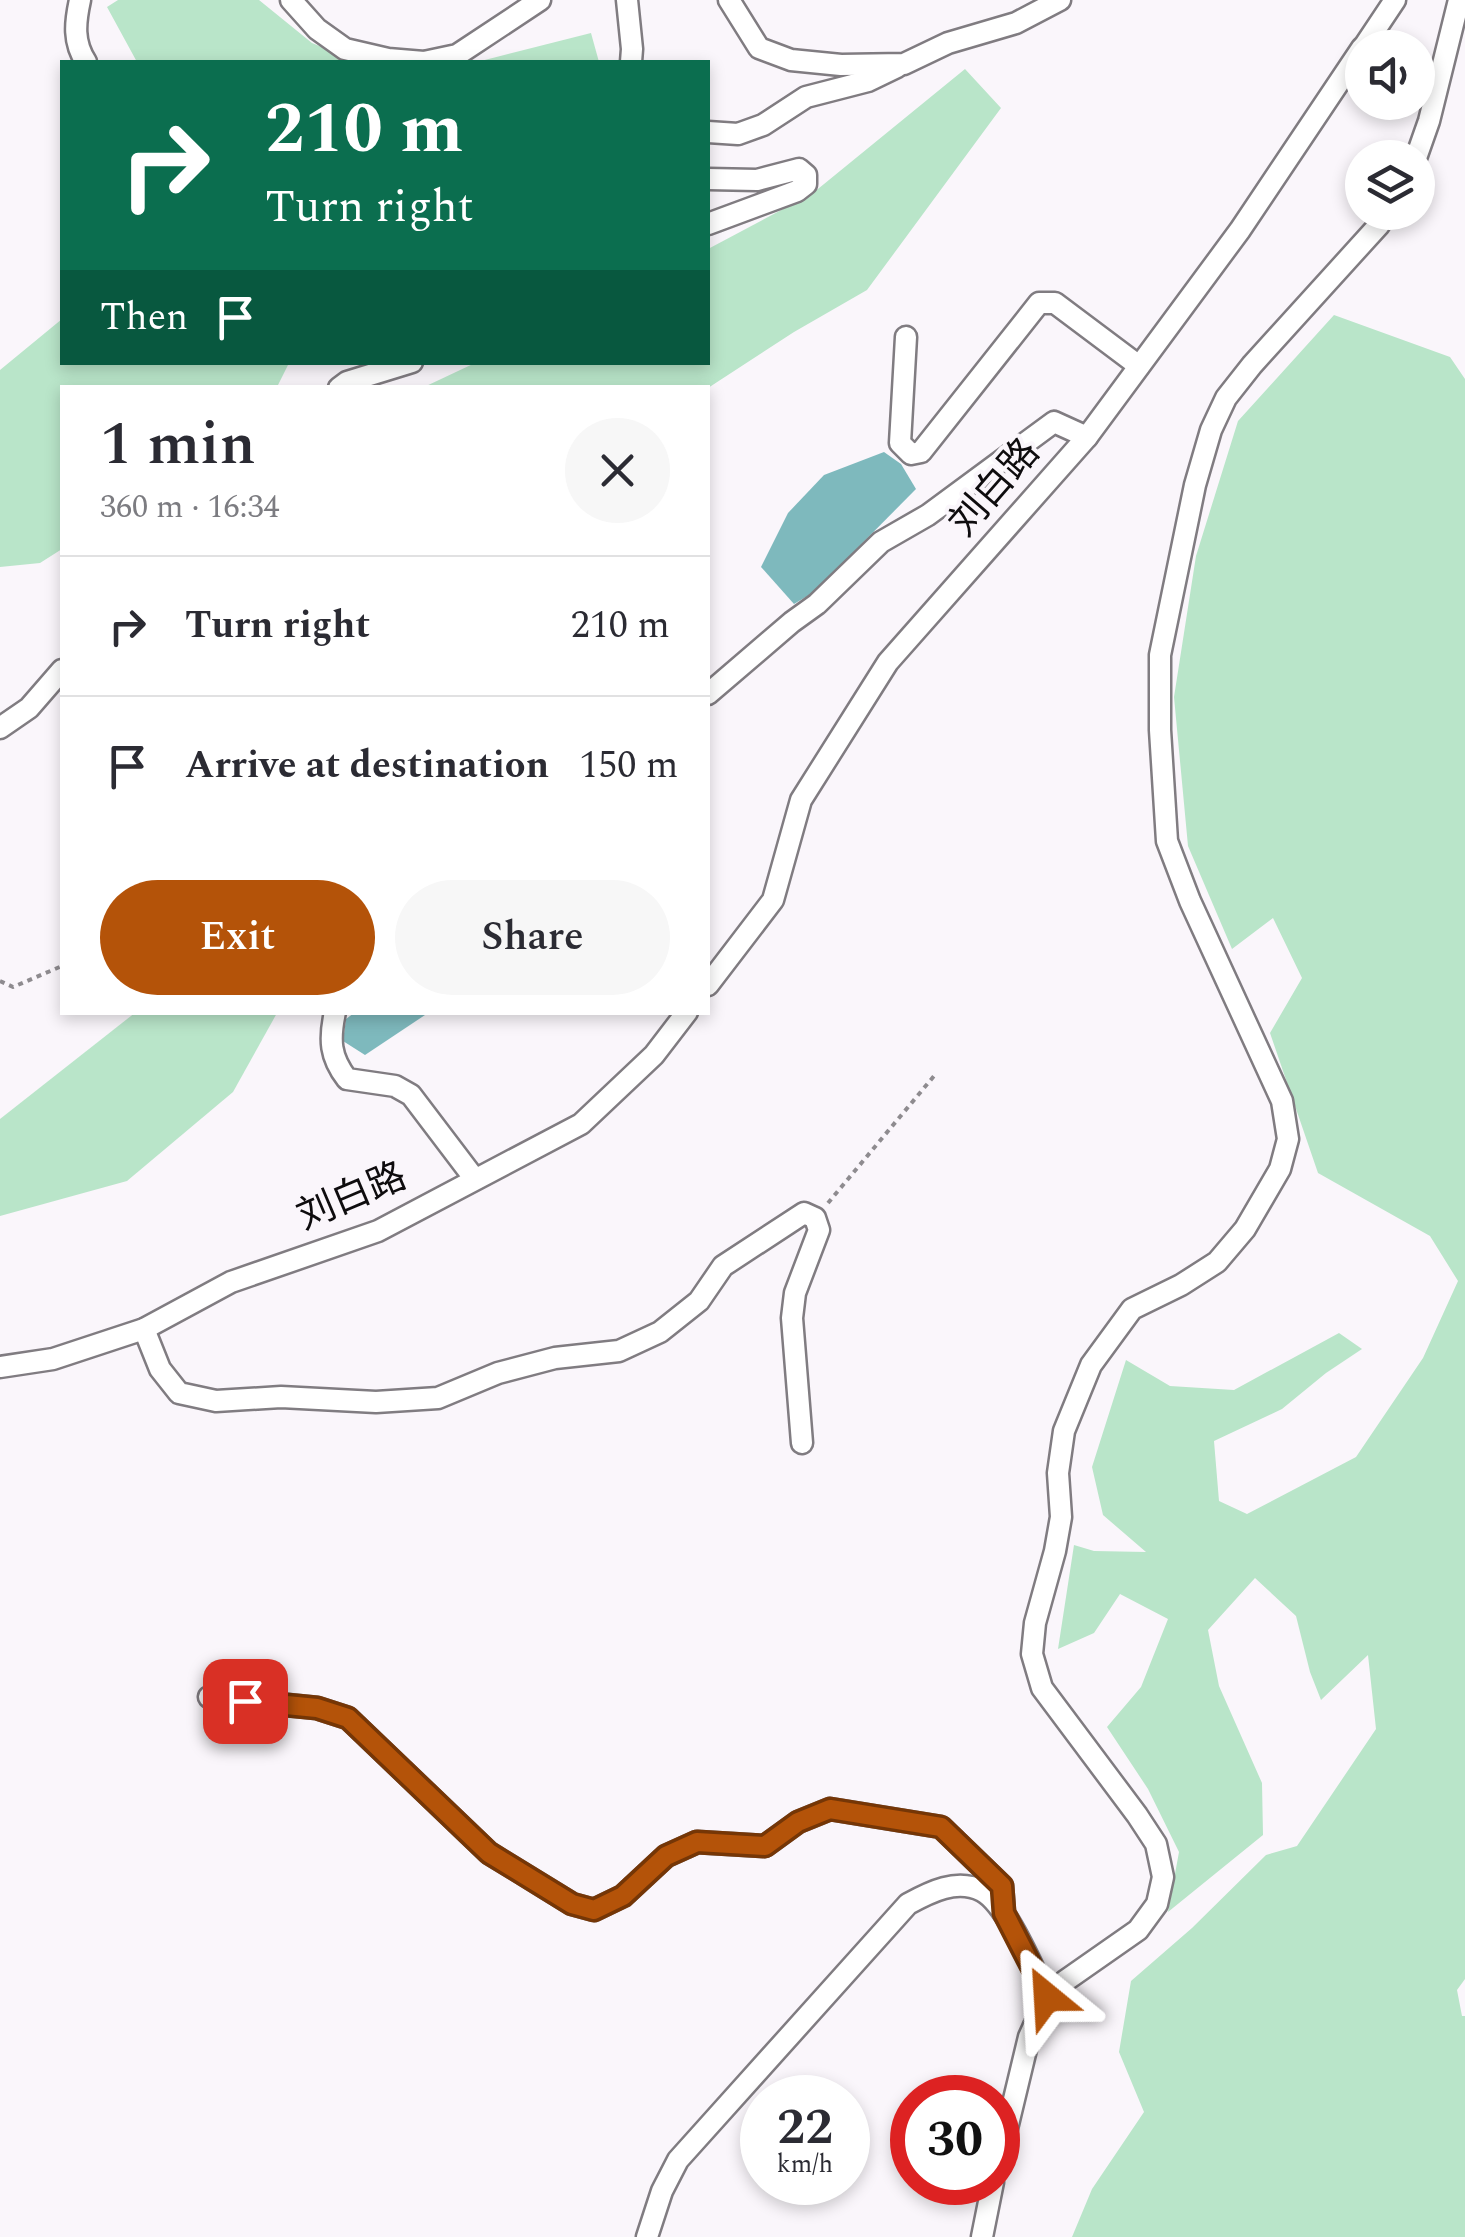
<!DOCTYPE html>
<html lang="en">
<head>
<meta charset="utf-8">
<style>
	:root { --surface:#fff; --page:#f7f7f7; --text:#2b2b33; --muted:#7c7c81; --line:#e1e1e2; --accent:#b45309 }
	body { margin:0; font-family:Spectral,"Noto Sans SC",serif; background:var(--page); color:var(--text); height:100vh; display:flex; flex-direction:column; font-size:38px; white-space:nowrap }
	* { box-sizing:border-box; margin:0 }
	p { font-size:32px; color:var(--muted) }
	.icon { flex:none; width:55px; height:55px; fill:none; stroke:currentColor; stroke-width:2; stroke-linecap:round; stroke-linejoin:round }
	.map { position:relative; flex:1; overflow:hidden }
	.drawer { position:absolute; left:60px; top:385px; width:650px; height:630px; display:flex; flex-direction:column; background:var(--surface); border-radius:0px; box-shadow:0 5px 15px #0003 }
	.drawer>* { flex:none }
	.guide { position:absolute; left:60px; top:60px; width:650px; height:305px; border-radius:0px; box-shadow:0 5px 15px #0003; background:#0b6e4f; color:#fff; overflow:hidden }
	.controls { position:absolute; left:1345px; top:30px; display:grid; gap:20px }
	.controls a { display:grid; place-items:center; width:90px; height:90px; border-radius:50%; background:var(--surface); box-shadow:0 5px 15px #0003; font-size:50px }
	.speed { position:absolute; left:740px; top:2075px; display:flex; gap:20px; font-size:50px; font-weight:700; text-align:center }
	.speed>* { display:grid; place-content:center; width:130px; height:130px; border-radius:50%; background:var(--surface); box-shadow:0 5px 15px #0003; line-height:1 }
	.speed small { font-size:25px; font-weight:400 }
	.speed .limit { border:15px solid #d22; background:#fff; color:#111 }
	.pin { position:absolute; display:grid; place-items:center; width:85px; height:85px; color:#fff; margin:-42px; border-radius:20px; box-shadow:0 5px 15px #0006 }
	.me { position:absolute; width:110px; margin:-55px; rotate:333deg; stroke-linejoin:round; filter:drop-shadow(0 0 8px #0008) }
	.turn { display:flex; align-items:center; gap:35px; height:210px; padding:0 40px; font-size:45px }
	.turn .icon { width:130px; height:130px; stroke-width:2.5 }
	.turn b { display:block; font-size:70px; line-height:85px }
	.then { display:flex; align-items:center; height:95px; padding:0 40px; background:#0003; gap:20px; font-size:38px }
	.round { display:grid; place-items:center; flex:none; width:105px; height:105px; border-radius:52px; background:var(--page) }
	.summary { display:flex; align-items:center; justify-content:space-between; height:170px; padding:0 40px }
	h1 { font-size:60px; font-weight:600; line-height:75px }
	.primary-button { display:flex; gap:20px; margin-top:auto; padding:20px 40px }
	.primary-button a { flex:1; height:115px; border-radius:60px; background:var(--accent); color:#fff; font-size:40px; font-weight:600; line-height:115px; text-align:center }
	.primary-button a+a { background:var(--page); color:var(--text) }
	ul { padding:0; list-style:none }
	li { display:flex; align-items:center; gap:30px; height:140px; padding:0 40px; border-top:2px solid var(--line) }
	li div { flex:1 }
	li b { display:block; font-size:38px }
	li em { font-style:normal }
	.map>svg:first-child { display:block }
</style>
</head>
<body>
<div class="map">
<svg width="1465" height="2237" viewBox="0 0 1465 2237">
	<rect width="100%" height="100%" fill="#faf6fb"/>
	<g fill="#b9e5c9">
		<path d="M118,0H259L312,43L359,62H137L107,7Z"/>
		<path d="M591,33L599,62H477Z"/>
		<path d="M965,69L1001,108L867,290L794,332L708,388H422L475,363L708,362V249L813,193Z"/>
		<path d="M1334,315L1450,357L1465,379V1979L1457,1990L1462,2016H1465V2237H1072L1092,2189L1144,2112L1119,2052L1131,1981L1192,1928L1266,1855L1297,1846L1376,1729L1368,1655L1321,1700L1310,1672L1296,1616L1255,1578L1208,1630L1219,1686L1262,1783L1263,1835L1168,1912L1179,1852L1148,1789L1107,1727L1141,1687L1168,1619L1120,1594L1094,1633L1058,1649L1074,1545L1094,1551L1146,1552L1103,1515L1092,1467L1126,1360L1170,1386L1234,1390L1339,1333L1362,1349L1326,1373L1282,1409L1214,1441L1219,1501L1247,1514L1356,1457L1423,1358L1458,1281L1430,1236L1318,1173L1270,1033L1302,978L1273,918L1232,949L1188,846L1174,697L1196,556L1238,421Z"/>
		<path d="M62,319V362L289,363L277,387L62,388V549L40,563L0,567V370Z"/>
		<path d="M136,1012L277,1013L233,1092L127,1181L0,1216V1119Z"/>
	</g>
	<g fill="#7eb9bd">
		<path d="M884,452L901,464L916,489L814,592L794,604L761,567L788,513L824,475Z"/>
		<path d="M354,1013V1012L428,1013L365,1055L343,1041L346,1019Z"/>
	</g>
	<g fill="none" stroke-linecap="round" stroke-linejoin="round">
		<g stroke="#807c81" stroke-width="25">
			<g id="minor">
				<path d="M80,0C75,23 73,42 86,62"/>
				<path d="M291,0L317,29L345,49L388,59L424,62L457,55L540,0"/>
				<path d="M627,0L632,49L631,62"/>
				<path d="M729,0L759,48L791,60L841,65L904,64L948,43L1016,23L1060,0"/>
				<path d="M1363,48L1395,0"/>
				<path d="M708,132L738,134L763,125L806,97L868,81L897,67"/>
				<path d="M1416,158L1429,121L1459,0"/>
				<path d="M708,179L757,180L799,169L806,175V184L797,191L708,224"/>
				<path d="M906,337L900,443L911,454L921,452L1039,303H1055L1139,366"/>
				<path d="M339,388L347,382L412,362"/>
				<path d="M708,694L792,622L817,604L881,542L928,515L1054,422L1087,437"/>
				<path d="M0,728L29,708L62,670"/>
				<path d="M708,985L773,900L801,800L888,662L1087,437L1240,230L1362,48"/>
				<path d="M335,1012C329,1040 330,1057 347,1079L395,1086L411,1095L474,1178"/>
				<path d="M144,1329L160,1369L179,1393L216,1401L281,1397L376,1402L438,1398L498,1373L555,1358L619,1351L660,1332L699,1301L723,1266L804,1213L815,1218L819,1230L795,1293L792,1318L802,1443"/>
				<path d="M0,1367L53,1359L144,1329L231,1282L378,1231L581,1124L654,1055L687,1012"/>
				<path d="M209,1697L317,1708L348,1718L489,1853L572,1904L594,1910L623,1896L666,1856L697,1842L765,1846L798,1822L830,1809L941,1827L1002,1886L1004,1913"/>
				<path d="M998,2166L1029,2037L1047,1997L1065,1981L1138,1930L1157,1904L1163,1877L1156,1844L1137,1815L1042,1688L1032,1654L1035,1623L1055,1551L1061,1517L1058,1473L1064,1431L1091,1365L1132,1309L1181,1285L1217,1262L1245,1229L1280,1169L1288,1139L1282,1101L1190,901L1167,841L1160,730V655L1195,485L1211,430L1226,398L1252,365L1379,225L1387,212"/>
				<path d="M647,2237L662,2191L678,2160L908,1904C930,1892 957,1878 982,1891C1007,1904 1034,1971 1047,1997"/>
				<path d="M982,2237L993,2182"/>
			</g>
		</g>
		<g stroke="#8e8b8f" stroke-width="4" stroke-dasharray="5 5" stroke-linecap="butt">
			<path d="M0,981L13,987L62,966"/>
			<path d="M828,1203L934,1076"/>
		</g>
		<use href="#minor" stroke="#fff" stroke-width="20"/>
	</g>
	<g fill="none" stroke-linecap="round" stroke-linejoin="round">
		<g stroke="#753606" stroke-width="25">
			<path id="route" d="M245,1701L317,1708L348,1718L489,1853L572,1904L594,1910L623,1896L666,1856L697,1842L765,1846L798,1822L830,1809L941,1827L1002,1886L1004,1913L1047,1997"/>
		</g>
		<use href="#route" stroke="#b45309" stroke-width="18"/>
	</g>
	<g text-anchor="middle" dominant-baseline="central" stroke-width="8" stroke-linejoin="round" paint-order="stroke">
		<g font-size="38" fill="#0e0c0e" stroke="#faf6fb">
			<text transform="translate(995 488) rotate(-49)">刘白路</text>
			<text transform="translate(352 1197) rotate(-23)">刘白路</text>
		</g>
	</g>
</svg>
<div class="controls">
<a><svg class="icon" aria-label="sound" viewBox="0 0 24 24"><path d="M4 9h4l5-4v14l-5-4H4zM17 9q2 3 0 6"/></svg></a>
<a><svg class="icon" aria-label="layers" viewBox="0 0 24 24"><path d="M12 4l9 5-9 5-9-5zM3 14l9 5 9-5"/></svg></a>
</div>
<div class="speed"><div>22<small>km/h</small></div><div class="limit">30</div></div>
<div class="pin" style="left:245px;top:1701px;background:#d93025"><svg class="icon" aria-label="arrive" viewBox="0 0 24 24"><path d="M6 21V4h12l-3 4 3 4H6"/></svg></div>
<svg class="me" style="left:1047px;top:1997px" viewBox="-20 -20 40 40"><path d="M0-17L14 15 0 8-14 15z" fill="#b45309" stroke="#fff" stroke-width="4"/></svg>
<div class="guide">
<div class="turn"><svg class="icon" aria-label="right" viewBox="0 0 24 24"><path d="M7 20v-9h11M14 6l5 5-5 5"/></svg><div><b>210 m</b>Turn right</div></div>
<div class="then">Then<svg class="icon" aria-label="arrive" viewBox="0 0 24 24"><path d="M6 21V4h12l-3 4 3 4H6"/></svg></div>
</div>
<section class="drawer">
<div class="summary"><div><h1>1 min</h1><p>360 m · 16:34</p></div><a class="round"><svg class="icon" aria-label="close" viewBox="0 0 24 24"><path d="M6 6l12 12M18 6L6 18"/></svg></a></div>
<ul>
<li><svg class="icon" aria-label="right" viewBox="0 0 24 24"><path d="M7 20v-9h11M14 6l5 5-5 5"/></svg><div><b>Turn right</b></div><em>210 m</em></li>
<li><svg class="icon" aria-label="arrive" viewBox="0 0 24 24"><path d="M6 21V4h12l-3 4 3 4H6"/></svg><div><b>Arrive at destination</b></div><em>150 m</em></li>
</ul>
<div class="primary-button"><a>Exit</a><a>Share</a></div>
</section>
</div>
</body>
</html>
